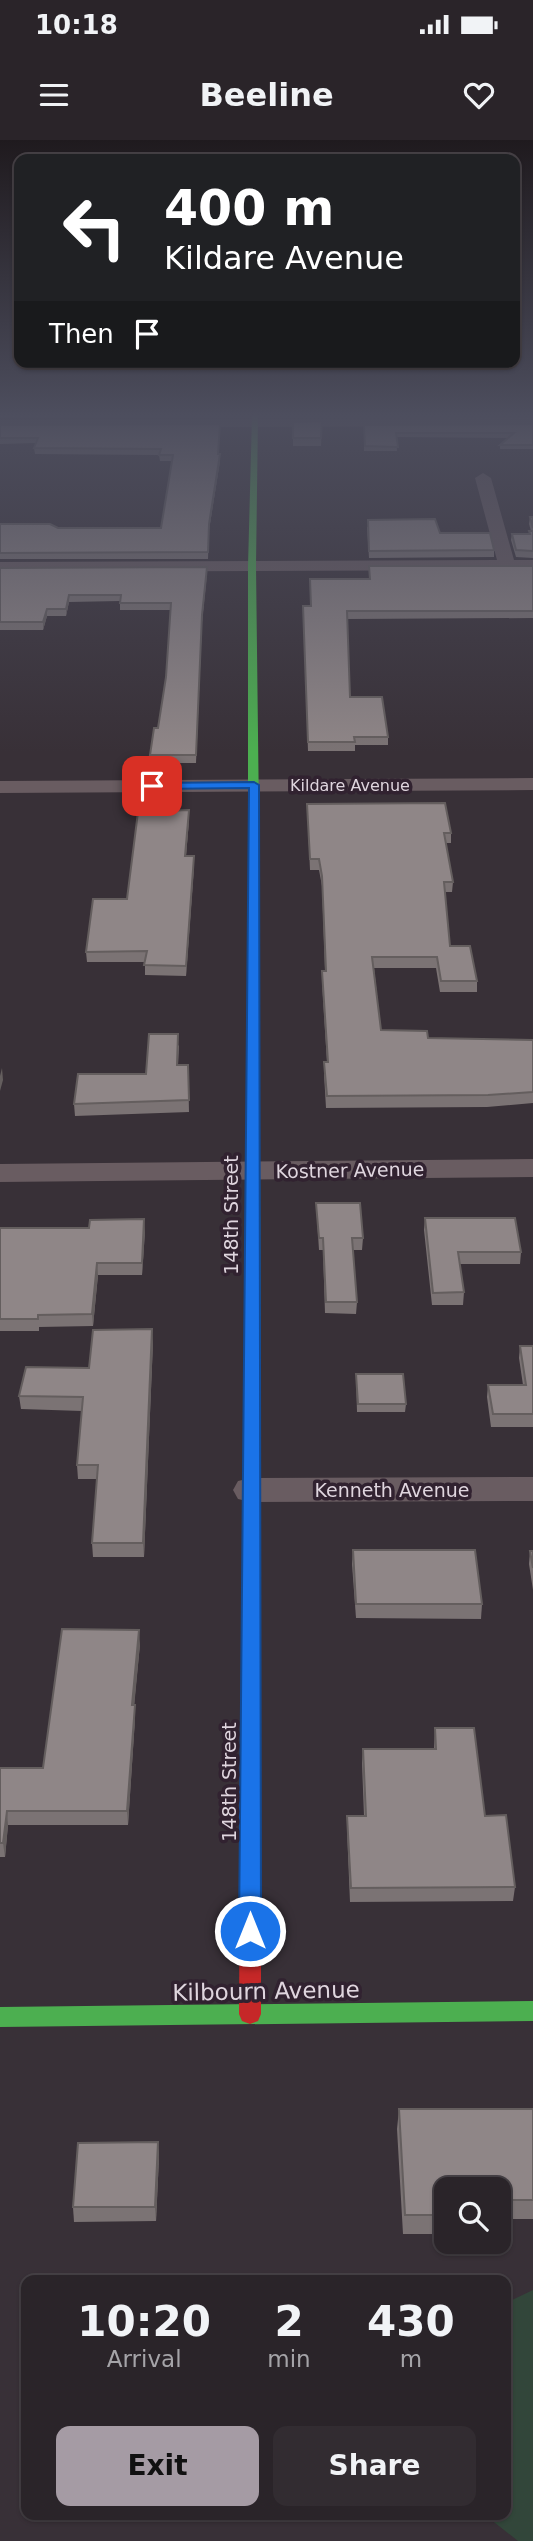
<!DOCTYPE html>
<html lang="en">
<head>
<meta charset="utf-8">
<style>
	:root { --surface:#2a2429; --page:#322c31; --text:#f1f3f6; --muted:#a5a4a8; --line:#464146; --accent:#a59ba4 }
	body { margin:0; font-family:"DejaVu Sans",sans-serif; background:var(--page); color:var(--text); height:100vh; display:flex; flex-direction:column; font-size:26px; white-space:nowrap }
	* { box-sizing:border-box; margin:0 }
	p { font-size:23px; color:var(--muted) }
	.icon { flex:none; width:38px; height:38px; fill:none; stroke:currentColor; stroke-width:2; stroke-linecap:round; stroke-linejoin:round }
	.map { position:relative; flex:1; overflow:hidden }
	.side { position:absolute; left:21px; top:2135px; width:490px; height:245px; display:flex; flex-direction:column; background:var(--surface); border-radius:14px; box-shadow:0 2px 5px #0004,0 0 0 2px var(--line) }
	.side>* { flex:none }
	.hud { position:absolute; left:14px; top:14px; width:506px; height:214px; border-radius:14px; box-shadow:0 2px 5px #0004,0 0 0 2px var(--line); background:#202124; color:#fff; overflow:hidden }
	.fabs { position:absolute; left:434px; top:2037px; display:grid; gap:14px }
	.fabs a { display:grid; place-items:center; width:77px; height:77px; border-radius:14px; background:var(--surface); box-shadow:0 2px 5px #0004,0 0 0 2px var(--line); font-size:35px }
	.pin { position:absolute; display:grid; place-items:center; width:60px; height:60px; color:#fff; margin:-30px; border-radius:14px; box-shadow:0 4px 10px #0006 }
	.me { position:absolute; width:77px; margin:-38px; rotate:0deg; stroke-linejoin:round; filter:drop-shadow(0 0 5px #0008) }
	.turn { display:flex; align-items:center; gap:24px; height:147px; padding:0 35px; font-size:32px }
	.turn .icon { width:91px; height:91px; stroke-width:2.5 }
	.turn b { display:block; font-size:49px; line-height:60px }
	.then { display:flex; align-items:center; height:66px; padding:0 35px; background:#0003; gap:14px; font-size:26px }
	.eta { display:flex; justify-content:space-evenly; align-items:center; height:119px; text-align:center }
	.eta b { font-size:42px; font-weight:700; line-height:49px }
	.button { display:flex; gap:14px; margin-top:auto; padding:14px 35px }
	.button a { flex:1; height:80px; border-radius:14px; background:var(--accent); color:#111; font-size:28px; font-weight:700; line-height:80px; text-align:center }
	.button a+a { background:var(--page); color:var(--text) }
	.status { display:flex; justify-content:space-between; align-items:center; height:49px; padding:0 35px; background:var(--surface); direction:ltr }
	.status svg { height:19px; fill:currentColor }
	header { display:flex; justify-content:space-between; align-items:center; height:91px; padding:0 35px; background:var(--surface); font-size:32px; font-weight:700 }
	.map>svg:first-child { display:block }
</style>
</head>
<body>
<div class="status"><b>10:18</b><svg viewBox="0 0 49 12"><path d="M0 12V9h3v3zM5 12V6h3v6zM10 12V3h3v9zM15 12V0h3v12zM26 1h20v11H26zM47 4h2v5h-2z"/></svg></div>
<header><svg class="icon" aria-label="menu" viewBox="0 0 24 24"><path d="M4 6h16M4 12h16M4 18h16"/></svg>Beeline<svg class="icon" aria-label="heart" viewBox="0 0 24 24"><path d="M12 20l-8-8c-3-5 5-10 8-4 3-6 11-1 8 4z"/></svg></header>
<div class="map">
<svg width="533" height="2401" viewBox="0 0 533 2401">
	<rect width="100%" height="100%" fill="#383037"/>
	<path fill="#32463a" d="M533,2150V2401H518L485,2375H468H506V2163Z"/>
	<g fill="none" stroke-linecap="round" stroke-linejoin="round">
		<g fill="#695c61" fill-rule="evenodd">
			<path d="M533,278V286L0,288V280Z"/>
			<path d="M483,333L491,338L514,420H533V430L0,432V422L497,420L475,338Z"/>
			<path d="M533,638V650L0,653V641Z"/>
			<path d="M533,1019V1037L0,1042V1024Z"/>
			<path d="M533,1337V1361L251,1362L238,1359L233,1350L238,1341L251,1338Z"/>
		</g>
		<g fill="#4caf50" fill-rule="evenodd">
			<path d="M252,276H258L256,426L260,760L254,763L248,760V426Z"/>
			<path d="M253,1023L260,1027L261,1540L258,1545L251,1547L244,1545L241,1540L246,1027Z"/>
			<path d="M533,1861V1881L0,1887V1867Z"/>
		</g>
		<g fill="#c62828" fill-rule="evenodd">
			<path d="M254,757L260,760V1027L253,1031L246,1027L248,760Z"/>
			<path d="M251,1533L258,1535L261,1540V1874L258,1881L250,1884L242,1881L239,1874L241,1540L244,1535Z"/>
		</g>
	</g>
	<g fill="#7b7374">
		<path d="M0,276H221L0,277Z"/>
		<path d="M322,281L321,306H293V282Z"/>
		<path d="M533,284V309H500V305L509,298L396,297L397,311H364V285Z"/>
		<path d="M0,285L218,314L220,321L209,390L208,419H0V384L58,388H161L172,321H160L159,315L35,314L34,308L36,303L0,304Z"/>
		<path d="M530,377H533V418L516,417L511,400L512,394H529V391H531L529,384Z"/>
		<path d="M367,387L494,410V417L369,418Z"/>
		<path d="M533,426V478L347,479L350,557L388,597V605H355V611H308L303,466H311L369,439Z"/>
		<path d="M0,428L207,434L202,482L196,623H150V615L158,588L166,537L171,470H120V461L69,462L66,476H47L43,490H0Z"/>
		<path d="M307,664L451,693V703H446L453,742L452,752H445L450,806L477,841V852H440L436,828H374L381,890L428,898L533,900V963L487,967L326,968L324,934V922H327L322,842V831H325L322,746L319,730H310Z"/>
		<path d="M189,680L186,716H194V726L186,836L145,835V822H87L86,812Z"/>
		<path d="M179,905L178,925H188L189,972L75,976L74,964L146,934Z"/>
		<path d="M316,1063L363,1098L362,1110H353L357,1162L356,1174L325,1173L323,1110H319Z"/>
		<path d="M425,1078L521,1112L520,1124H459L464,1152L463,1165H432L424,1090Z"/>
		<path d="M0,1088L145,1091L142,1135H98L93,1186L39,1187V1191H0Z"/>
		<path d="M153,1202L144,1417H93L92,1403L97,1339H78L77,1325L82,1271L21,1269L19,1256Z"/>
		<path d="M520,1206H533V1287H491L487,1257L488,1245H523L519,1218Z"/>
		<path d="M356,1234L406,1264L405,1272H357Z"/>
		<path d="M353,1410L482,1464L481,1479L356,1478L352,1424Z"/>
		<path d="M530,1411H533V1450L529,1424Z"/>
		<path d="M140,1504L134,1565L135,1579L128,1685H8L5,1717H0V1628H43Z"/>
		<path d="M435,1588L485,1676L515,1747L513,1761L350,1762L347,1690V1676H364L362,1623L363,1609H434Z"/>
		<path d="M399,1969H533V2079H507L505,2094H499V2049H446V2094H403L397,1989Z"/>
		<path d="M158,2002L159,2017L156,2081L74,2082L73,2067Z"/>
	</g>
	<g fill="#645e5e">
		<path d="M220,314V321L209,390L208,419L209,384Z"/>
		<path d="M207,427L202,482L196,623L202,475Z"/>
		<path d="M69,455V462L66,476V469Z"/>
		<path d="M47,469V476L43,490V482Z"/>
		<path d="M189,670V680L185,726V716Z"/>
		<path d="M194,716V726L186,836V826Z"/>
		<path d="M2,928L3,940L0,951V936Z"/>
		<path d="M144,1079L145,1091L142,1135V1123Z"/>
		<path d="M97,1123L98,1135L93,1186L92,1174Z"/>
		<path d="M152,1189L153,1202L144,1417L143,1403Z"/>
		<path d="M139,1490L140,1504L133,1579L132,1565Z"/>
		<path d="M135,1565V1579L128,1685L127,1671Z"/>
		<path d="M7,1671L8,1685L5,1717L3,1703Z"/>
		<path d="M158,2002L159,2017L156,2081L155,2067Z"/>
	</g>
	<g fill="#8f8687" stroke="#645e5e" stroke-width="2">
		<path d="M322,281L321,298H293V282Z"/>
		<path d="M220,284L218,314H220L209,384L208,412L0,413V384H50L58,388H161L173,315H159L161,309L34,308L38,298H0V285Z"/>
		<path d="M533,284V305H500L514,293H396L398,307L365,306L364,285Z"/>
		<path d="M530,377H533V388Z"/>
		<path d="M435,379L440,393H490L494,410L369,411L368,380Z"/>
		<path d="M529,391H533V411L516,410L512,394H530Z"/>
		<path d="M369,426H533V471H347L350,557H382L388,597H354L355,602H308L303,466H311L310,439H370Z"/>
		<path d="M207,427L202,475L196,615H150L154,588H158L166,537L171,463H120L121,455H69L66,469H47L43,482H0V428Z"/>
		<path d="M445,663L451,693H444L453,742H444L450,806H470L477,841H441L437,817H372L381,890L427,891L428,898L533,900V952L488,955L327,956L324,922H328L322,831H326L322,736L319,719H310L307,664Z"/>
		<path d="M189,670L185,716H194L186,826L144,825L147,811L86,812L93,759H127L138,672Z"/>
		<path d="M149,894H178L177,925H188L189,960L74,964L78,934H146Z"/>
		<path d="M316,1063H360L363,1098H352L357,1162H326L323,1098H319Z"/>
		<path d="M425,1078H515L521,1112H458L464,1152L433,1153Z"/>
		<path d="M144,1079L142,1123H97L92,1174L38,1175V1179H0V1088H89L90,1080Z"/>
		<path d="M152,1189L143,1403H92L98,1325H77L83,1257L19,1256L26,1227L89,1228L93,1190Z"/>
		<path d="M520,1206H533V1274H493L488,1245H526Z"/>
		<path d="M356,1234H403L406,1264H358Z"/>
		<path d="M353,1410H475L482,1464H356Z"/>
		<path d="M530,1411H533V1428Z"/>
		<path d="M62,1489L139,1490L132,1565H135L127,1671H7L3,1703H0V1628H43Z"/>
		<path d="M435,1588H474L485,1676L506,1675L515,1747L351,1748L347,1676H366L363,1609H436Z"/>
		<path d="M399,1969H533V2060H506L508,2075H499V2049H446V2075H405Z"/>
		<path d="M158,2002L155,2067H73L78,2003Z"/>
	</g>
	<linearGradient id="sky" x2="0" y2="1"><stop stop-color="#1f1a1e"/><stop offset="0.45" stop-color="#4d4e5e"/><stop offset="1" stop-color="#4d4e5e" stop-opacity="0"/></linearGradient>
	<rect width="533" height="612" fill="url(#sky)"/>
	<path fill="#1a73e8" stroke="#114b97" stroke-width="2" d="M254,642L259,645L261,1791L257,1798L250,1801L242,1798L239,1791L249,648L152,649L147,646L152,643Z"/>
	<g text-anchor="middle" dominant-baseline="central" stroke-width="7" stroke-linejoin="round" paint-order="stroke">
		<g font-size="16" fill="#dfd5de" stroke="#312230">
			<text x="350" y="645">Kildare Avenue</text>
		</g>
		<g font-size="19" fill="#dfd5de" stroke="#312230">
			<text transform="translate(350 1030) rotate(-1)">Kostner Avenue</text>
			<text transform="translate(231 1075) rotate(-90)">148th Street</text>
			<text x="392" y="1350">Kenneth Avenue</text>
			<text transform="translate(229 1642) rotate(-90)">148th Street</text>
		</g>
		<g font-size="23" fill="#dfd5de" stroke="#312230">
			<text transform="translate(266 1851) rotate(-1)">Kilbourn Avenue</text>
		</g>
	</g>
</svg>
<div class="fabs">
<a><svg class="icon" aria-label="search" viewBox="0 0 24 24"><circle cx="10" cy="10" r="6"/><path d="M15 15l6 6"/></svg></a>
</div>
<div class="pin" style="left:152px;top:646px;background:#d93025"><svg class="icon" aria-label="arrive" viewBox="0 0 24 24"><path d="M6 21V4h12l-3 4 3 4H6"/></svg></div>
<svg class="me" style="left:250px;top:1791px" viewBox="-20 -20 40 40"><circle r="17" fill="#1a73e8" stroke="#fff" stroke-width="3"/><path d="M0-11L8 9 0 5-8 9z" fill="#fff"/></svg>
<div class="hud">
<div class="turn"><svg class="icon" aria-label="left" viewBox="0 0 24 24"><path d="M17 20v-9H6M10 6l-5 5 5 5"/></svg><div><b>400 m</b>Kildare Avenue</div></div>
<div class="then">Then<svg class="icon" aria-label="arrive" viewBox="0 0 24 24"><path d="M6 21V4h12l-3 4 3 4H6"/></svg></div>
</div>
<section class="side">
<div class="eta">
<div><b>10:20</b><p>Arrival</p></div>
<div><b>2</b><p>min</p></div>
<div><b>430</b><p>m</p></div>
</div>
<div class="button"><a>Exit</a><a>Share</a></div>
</section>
</div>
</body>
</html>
